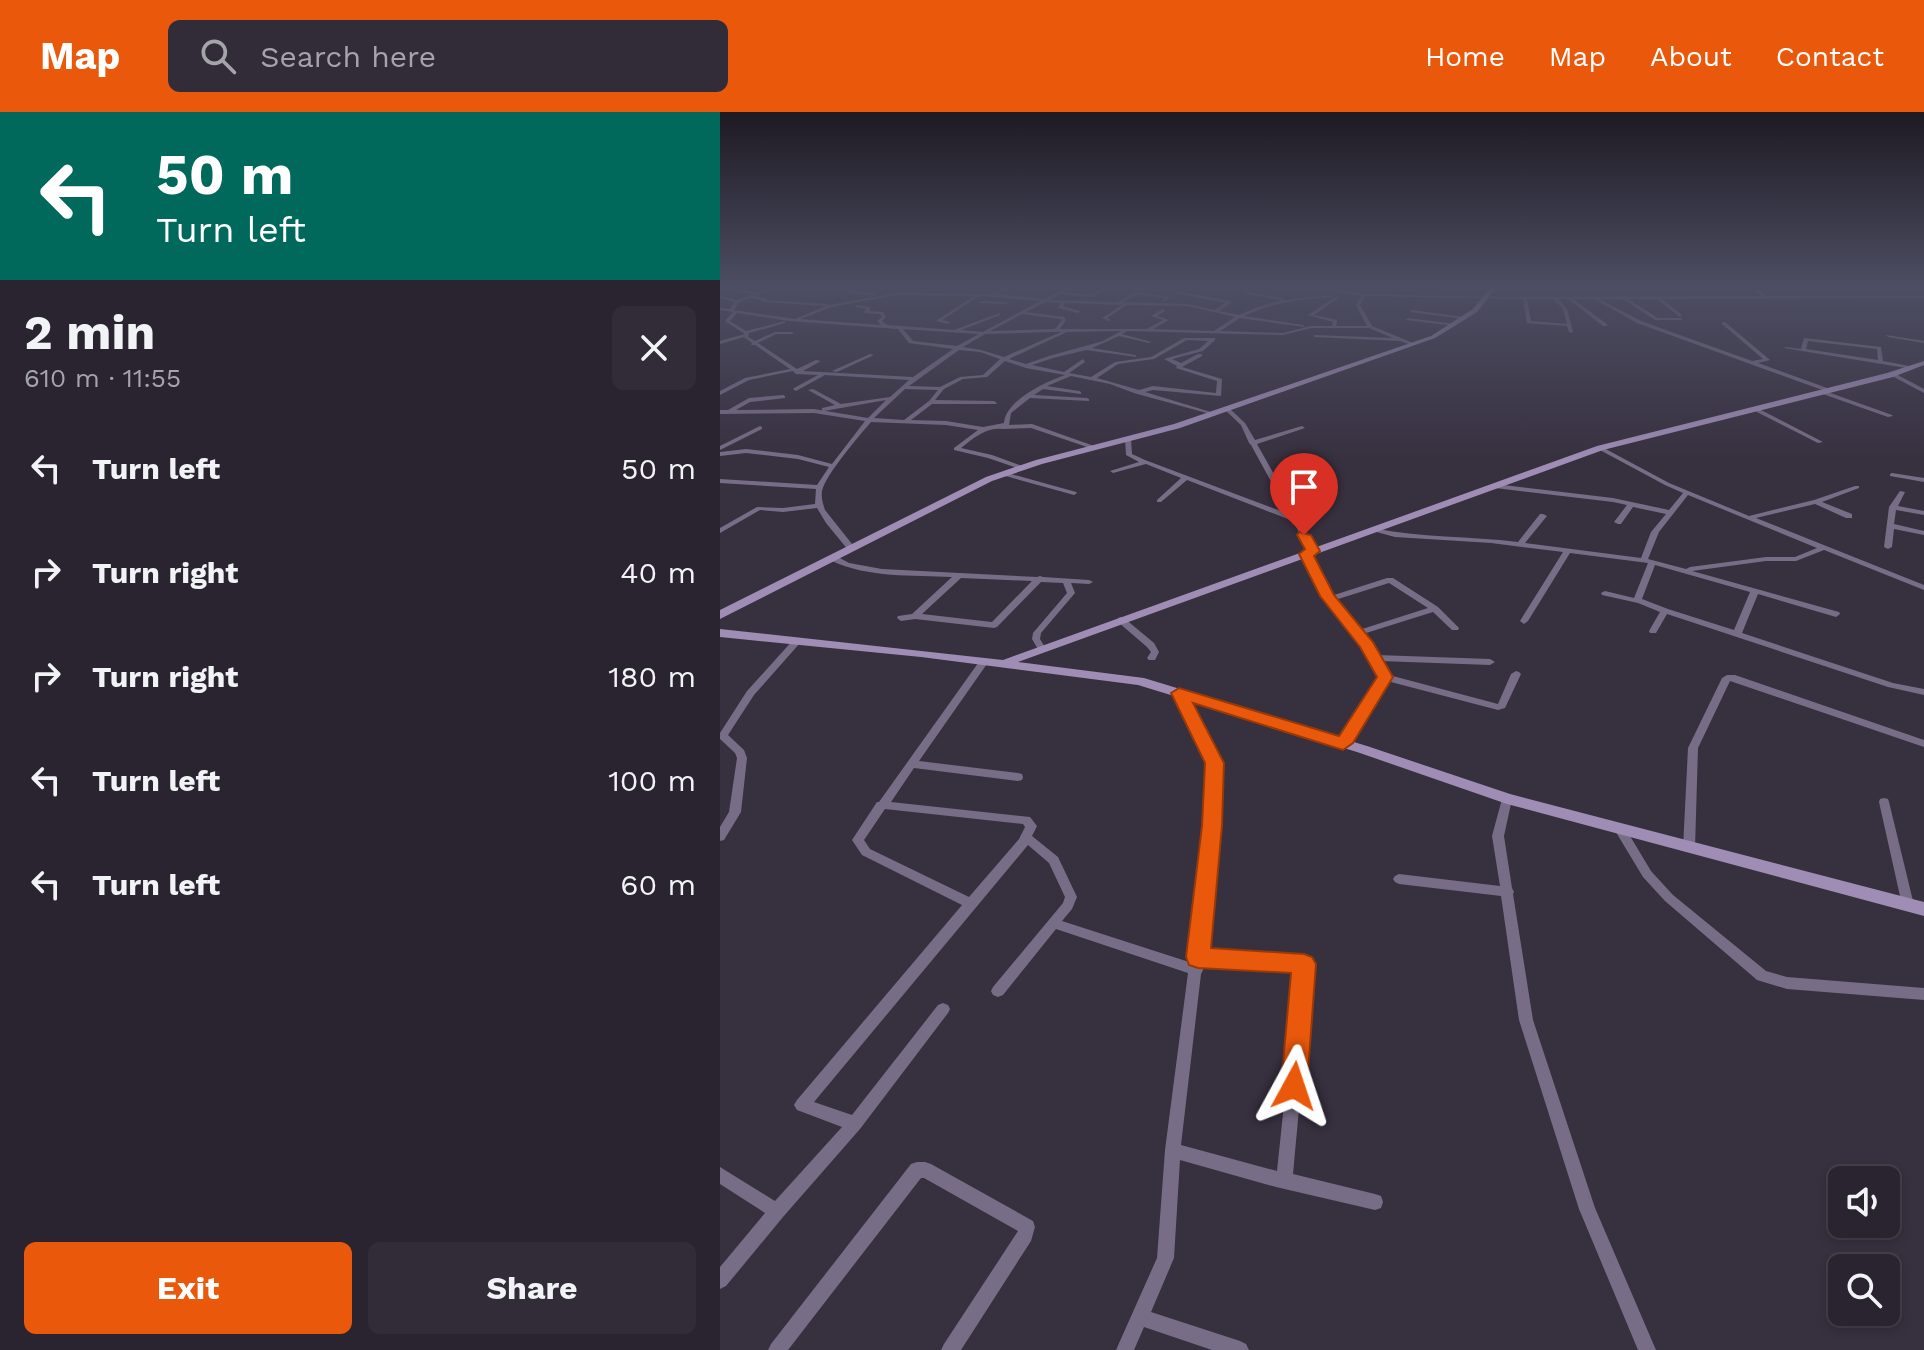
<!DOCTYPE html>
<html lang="en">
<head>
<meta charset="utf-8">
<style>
	:root { --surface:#29242f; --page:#312c37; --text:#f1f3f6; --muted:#a5a4aa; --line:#45414b; --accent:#ea580c }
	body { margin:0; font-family:"Work Sans",sans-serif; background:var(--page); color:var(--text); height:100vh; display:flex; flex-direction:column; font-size:30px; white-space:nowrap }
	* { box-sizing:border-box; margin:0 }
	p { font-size:26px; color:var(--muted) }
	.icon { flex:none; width:44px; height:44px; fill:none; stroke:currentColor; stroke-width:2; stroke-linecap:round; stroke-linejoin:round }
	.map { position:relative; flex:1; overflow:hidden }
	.drawer { display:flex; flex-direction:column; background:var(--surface); width:720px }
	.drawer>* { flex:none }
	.top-card { background:#00695c; color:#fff; overflow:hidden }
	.controls { position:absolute; left:1108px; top:1054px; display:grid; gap:16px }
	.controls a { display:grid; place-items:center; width:72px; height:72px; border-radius:12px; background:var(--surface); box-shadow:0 4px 12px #0003,0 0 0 2px var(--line); font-size:40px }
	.pin { position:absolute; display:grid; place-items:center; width:68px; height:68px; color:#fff; margin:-82px -34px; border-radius:50% 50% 50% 0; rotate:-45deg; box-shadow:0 0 8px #0007 }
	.pin .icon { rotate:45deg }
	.me { position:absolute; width:88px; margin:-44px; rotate:5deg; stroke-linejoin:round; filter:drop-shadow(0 0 6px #0008) }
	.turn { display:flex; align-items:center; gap:28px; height:168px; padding:0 24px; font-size:36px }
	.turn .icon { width:104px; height:104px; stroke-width:2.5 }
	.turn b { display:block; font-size:56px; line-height:68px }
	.round { display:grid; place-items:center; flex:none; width:84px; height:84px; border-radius:12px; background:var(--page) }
	.summary { display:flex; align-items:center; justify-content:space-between; height:136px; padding:0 24px }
	h1 { font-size:48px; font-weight:700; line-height:60px }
	.action { display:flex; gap:16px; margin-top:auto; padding:16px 24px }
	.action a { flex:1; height:92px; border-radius:12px; background:var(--accent); color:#fff; font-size:32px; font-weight:700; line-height:92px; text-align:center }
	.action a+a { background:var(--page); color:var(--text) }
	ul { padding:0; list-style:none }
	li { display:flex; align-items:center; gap:24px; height:104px; padding:0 24px }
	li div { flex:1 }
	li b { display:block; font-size:30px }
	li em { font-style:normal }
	header { display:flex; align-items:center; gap:48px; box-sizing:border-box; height:112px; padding:0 40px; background:var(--accent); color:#fff }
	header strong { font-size:38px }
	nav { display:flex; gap:44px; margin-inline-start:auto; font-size:28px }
	.search { width:560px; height:72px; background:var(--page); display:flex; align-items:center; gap:20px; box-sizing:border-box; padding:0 28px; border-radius:12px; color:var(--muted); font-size:30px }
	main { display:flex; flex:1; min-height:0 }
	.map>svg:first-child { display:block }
</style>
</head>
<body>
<header>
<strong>Map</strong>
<div class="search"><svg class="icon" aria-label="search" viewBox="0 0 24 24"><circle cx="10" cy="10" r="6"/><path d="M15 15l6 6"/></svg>Search here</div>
<nav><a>Home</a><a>Map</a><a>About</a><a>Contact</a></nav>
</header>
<main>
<section class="drawer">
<div class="top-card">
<div class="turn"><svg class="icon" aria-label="left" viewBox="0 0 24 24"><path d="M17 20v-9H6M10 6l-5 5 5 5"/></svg><div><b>50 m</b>Turn left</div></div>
</div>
<div class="summary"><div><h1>2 min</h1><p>610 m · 11:55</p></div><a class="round"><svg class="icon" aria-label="close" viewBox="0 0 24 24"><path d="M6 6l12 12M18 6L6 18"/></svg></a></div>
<ul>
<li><svg class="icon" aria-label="left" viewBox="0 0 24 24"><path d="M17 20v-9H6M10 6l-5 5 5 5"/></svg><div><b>Turn left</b></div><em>50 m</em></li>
<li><svg class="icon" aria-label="right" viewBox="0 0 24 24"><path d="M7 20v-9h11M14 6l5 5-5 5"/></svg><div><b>Turn right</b></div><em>40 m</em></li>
<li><svg class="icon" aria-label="right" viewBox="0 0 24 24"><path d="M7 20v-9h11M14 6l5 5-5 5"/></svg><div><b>Turn right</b></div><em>180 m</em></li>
<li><svg class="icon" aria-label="left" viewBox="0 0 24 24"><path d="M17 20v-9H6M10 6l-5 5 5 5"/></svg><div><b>Turn left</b></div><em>100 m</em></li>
<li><svg class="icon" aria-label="left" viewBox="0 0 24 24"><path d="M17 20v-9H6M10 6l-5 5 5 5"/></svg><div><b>Turn left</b></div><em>60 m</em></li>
</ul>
<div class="action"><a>Exit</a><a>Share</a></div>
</section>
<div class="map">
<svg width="1204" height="1238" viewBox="0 0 1204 1238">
	<rect width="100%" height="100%" fill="#37303f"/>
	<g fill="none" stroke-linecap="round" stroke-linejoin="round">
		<g fill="#786d86" fill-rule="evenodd">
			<path d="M0,176L40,180L58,176L35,184L47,186V188L107,192L109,193L177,181L270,182L285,176H290L276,182L324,187L346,176H351L344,180L371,183L383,176H388L372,185L340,182L330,188L397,190L416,180L450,185L444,190L442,189L445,186L417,182L403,190L468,192L495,198L505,191L455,181L456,179L511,189V191L499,199L519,203L535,196L561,188L526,182L522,176H526L528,180L562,186L564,188L611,183L610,185C580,187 552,191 524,204L583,213L585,215L520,206L500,219L563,221L591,214H612L613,210L588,203L617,184L618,186L594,203L617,208L616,214H647L636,193L641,184L585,176L645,182L769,185L1042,184L1031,176H1035L1047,184H1204V186L942,187L962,203L960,205L937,187H908L938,206H963L961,208H935L903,187H879L921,209L1032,249L1043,247L1001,211L1005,210L1050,248L1038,251L1110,277V279L1108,280L917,211L874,187H853L887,212V214H883L848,187H838L847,197L853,220L851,221L849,220L847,214L807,211L803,187L644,184L640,193L652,214L693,231L691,233L680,229L595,225L593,224L595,223L673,226L649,216H591L563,223L407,219L402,222L431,230L429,231L399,224L372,236L415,243L417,245L366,238L333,246L312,253L344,260L363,247L365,250L349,261L371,265L395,250L431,245L464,226H495V228L483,239L452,247L461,251L478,242H482V244L462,255L502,267L501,284L433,278L425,280L494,301V303L414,281L390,272L351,264L327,274L359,279L361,280V282L323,277L314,283L367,286L369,287V289L310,286L291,301L289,313L312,312L377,335V337H373L311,316L282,317C266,315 254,326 241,336L272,343L305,355L306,356L303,358L268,346L234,338V336L258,318L226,313L151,310C139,324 106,362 102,379C101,386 103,392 105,398L136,437L132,439H129L106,411L97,396L63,400L40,398L0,421V416L37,395L63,396L95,392L96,377L0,371V367L97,373L109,355L78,347L26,341L0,344V340L26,337L78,343L112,352L145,309L94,301L0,302V298H8L29,286L63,283L65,284V286L30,290L16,298L94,297L148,306L166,288L104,299L102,298V296L115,293L88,278L93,277L121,292L170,285L189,268L105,263L76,279L73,277L74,276L98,263L76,262L73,259L29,268L0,283V279L25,266L70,257L35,233H31L32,231L24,225L0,232V229L25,222L5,209L13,200L0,198V196L10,197L14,190L0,186V184L17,188L34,182L0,178ZM177,183L254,184L216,209L228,212L230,210L222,208L259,184L320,189L263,220L241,218L280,203V201L234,218L167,213L162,209L166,205L163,200L149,199L151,195L137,193L135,195L146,197L144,201L160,202L162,205L157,209L161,213L80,207L112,195ZM30,186L42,188L41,189L43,190L106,194L75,207L14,198L19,190ZM807,187H833L843,197L847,212L811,209ZM326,190L341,191L338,196L358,201L360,199L343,194L345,191L402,193L382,206L389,209L391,208L387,206L407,193L468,194L515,205L494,219L433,217L449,208L437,204L445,199L443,197L431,204L443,208L427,217H340L346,208L344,205L306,200ZM17,201L69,209L178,217L189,231L233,237L193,265L83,259L101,249L96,248L77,257L38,231L56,222H72L74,220H55L35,229L28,225L29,221L65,211V209L26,219L10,209ZM302,202L341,207L342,208L335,217L270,219ZM183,217L259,222L237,234L193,229ZM401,219L383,229L329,244L306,252L289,247L347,220ZM335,220H341L284,245L261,238L243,235L265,222ZM467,228L488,229L479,237L444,247L457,254L456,256L497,269L496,281L433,274L419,278L377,266L398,252L434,247ZM239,238L260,240L280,247L263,263L240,265L220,275L189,274ZM285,249L306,256L345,263C325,270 286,288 284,311L263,315L226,309L191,308L212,292H276L277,291L274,289L215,288L224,277L243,267L267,265ZM185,277L218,278L209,289L184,308L154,306Z"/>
			<path d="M121,176C127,176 151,181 157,183L155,184L131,181Z"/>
			<path d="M965,176H969L970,177L968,178Z"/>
			<path d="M1119,176H1162L1164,177L1162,178Z"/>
			<path d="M261,189L286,190L288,191L286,192L259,191Z"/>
			<path d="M692,198L744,205L746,206L744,207L690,200Z"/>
			<path d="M688,206L735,212L737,213L735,214L686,208Z"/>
			<path d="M1166,223L1204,229V231L1168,225Z"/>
			<path d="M1084,226L1161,235L1163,249L1195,255L1192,257L1064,236L1066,235L1081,237ZM1088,229L1157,237L1158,248L1086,237Z"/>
			<path d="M150,242L154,243L117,260L112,259Z"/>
			<path d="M1170,261H1174L1204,277V281L1170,263Z"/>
			<path d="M1102,278L1172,303L1173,304L1168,305L1100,281V279Z"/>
			<path d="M505,296H509L525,311L535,328L582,314L585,316L537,332L597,439L596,441H590L573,409L467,368L441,390H437V388L461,366L426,352L393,361L390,359L419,350L406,343L405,327L408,325L411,327L412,342L425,348L569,402L531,333L529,331L521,313L505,298Z"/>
			<path d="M1033,296H1037L1103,330L1098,331L1033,298Z"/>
			<path d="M40,314L42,315V317L0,338V334Z"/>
			<path d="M878,335H882L949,371L1029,404L1094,388L1135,374H1139V376L1102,390L1132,402V406H1126L1095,392L1036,406L1204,473V478L1104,438L1076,449H1046L972,459L1119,500L1120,502L1116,505L1038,482L1022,521L1173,571L1204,577V583L1168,575L947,502L936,521H930L929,519L940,500L918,491L882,483L881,481L885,479L914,486L928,451L850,441L808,509L804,512L800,509L843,440L771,431L675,425L649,418L653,416C700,426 750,424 798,430L820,402H823L827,404L805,431L921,446L931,420L946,402L913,395L901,412H898L894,410L907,393L893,390L775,376L772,374L775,372L893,386L949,398L963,381L945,373L878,337ZM968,383L1097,436L1075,445H1046L970,455L966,457L928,447L939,420ZM935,453L1030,480L1014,518L948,497L922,487Z"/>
			<path d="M284,360L356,380L357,381L354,383L282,363L281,362Z"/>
			<path d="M1172,361L1204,366V370L1170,364V362Z"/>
			<path d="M1180,379L1185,380L1178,394L1204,399V403L1176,398L1174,412L1204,419V423L1174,417L1172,435L1168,437L1164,435L1169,395Z"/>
			<path d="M583,440H589L611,484L667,466H673L718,495L739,516L738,518H732L713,500L643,522L657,543L770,547L775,550L770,553L660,549L669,563L778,592L791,562L796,559L799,560L801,562L785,596L778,598L667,569L627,633H619L618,631L660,565L643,534L603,484L582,442ZM669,471L708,496L639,518L615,488Z"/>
			<path d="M112,445H118L129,451L162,457L317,465L320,464L323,465L369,468L373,470L369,472L351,471L355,481L321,521L320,527L326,537L322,540L319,539L312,527L313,521L347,481L343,471L321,470L277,515L274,516L195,507L181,509L177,506L178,504L192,502L232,465C193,463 148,466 112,449ZM241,466L312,469L272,510L202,502Z"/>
			<path d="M401,505L404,506L434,531L439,540L435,548H429L427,546L431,540L427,535L398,510V506Z"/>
			<path d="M77,526L80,527L81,529L80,531L34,583L8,623L24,638L27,646L21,700L4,728L0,729V715L9,700L17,646L15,641L0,627V621L27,579L74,527Z"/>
			<path d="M264,546L269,549L199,649L298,661L302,662L303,665L302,668L298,669L194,656L171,690L310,705L317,714L312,724L338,745L357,785L352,797L342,809L469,850L486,714L490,651L454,581L459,578L462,579L500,651L498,714L483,840L579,844L584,846L592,856L573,1062L655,1082L661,1084L663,1090L661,1096L655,1098L556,1075L460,1048L454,1146L431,1200L520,1229L526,1232L529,1238H492L424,1215L414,1238H396L437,1146L445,1038L468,861L336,817L283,883L278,885L273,883L271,879L273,875L343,791L345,785L329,751L308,733L94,990L132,1003L218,893L223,891L228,893L230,897L228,901L140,1017L63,1105L6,1174L0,1177V1155L45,1101L0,1072V1055L55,1089L122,1015L77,998L74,993L77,988L242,793L142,743L132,728L157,690H159L261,547ZM165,697L303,712L305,715L299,727L249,785L150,737L144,728ZM482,851L576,855L578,858L557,1059L461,1033L481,862L483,858Z"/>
			<path d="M1015,563L1204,628V635L1010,569L978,636L975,736L973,739L969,740L965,739L963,736L968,636L1002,566L1007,563Z"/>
			<path d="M787,683L791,684L792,687L784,724L792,776L794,780L793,782L813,908L875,1096L936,1238H918L859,1097L799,908L781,784L679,772L675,770L673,767L675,764L679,762L780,774L772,724L782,687L783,684Z"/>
			<path d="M1164,686L1168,687L1169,690L1194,793L1192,797L1188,798L1184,797L1182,793L1159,690L1160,687Z"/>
			<path d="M900,713L904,714L931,759L953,783L1046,859L1067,865L1204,876V888L1067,877L1037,868L945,789L923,765L894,717L896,714Z"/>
			<path d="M197,1050H205L211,1052L313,1109L315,1115L311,1129L241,1238H221L224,1232L298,1119L204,1066H201L68,1238H48L51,1232L191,1052Z"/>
		</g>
		<g fill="#9f8db5" fill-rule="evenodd">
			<path d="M770,176H776L757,200L715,226L460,316L322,352L272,369L0,507V498L266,365L316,348L454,312L711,224L753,197Z"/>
			<path d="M1204,249V253L1173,265L883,338L298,550L424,566L647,634L790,682L1204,790V804L787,692L637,640L418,573L201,545L0,525V517L283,548L877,334L1167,261Z"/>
		</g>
	</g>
	<linearGradient id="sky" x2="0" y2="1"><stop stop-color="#1e1a23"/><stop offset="0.5" stop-color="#4d4e63"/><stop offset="1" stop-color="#4d4e63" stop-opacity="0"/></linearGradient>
	<rect width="1204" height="349" fill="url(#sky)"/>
	<path fill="#ea580c" stroke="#983908" stroke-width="2" d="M579,420L591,423L600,439L594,444L614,483L653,530L673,565L633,631L623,638L473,591L504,651L502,714L491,836L584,842L592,845L596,852L587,974L583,983L574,987L565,983L561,974L571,861L478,856L469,853L466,845L482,714L485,651L451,581L459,576L619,624L657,565L640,535L600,484L579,442L585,437L577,423Z"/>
</svg>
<div class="controls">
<a><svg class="icon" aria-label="sound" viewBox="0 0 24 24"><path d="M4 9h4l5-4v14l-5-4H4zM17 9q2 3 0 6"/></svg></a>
<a><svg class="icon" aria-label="search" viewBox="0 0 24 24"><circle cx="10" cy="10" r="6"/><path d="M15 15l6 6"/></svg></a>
</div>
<div class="pin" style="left:584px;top:423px;background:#d93025"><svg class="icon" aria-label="arrive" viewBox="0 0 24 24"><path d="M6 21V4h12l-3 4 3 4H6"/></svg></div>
<svg class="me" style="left:574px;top:974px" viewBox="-20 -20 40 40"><path d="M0-17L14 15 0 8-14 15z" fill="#ea580c" stroke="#fff" stroke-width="4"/></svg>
</div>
</main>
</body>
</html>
